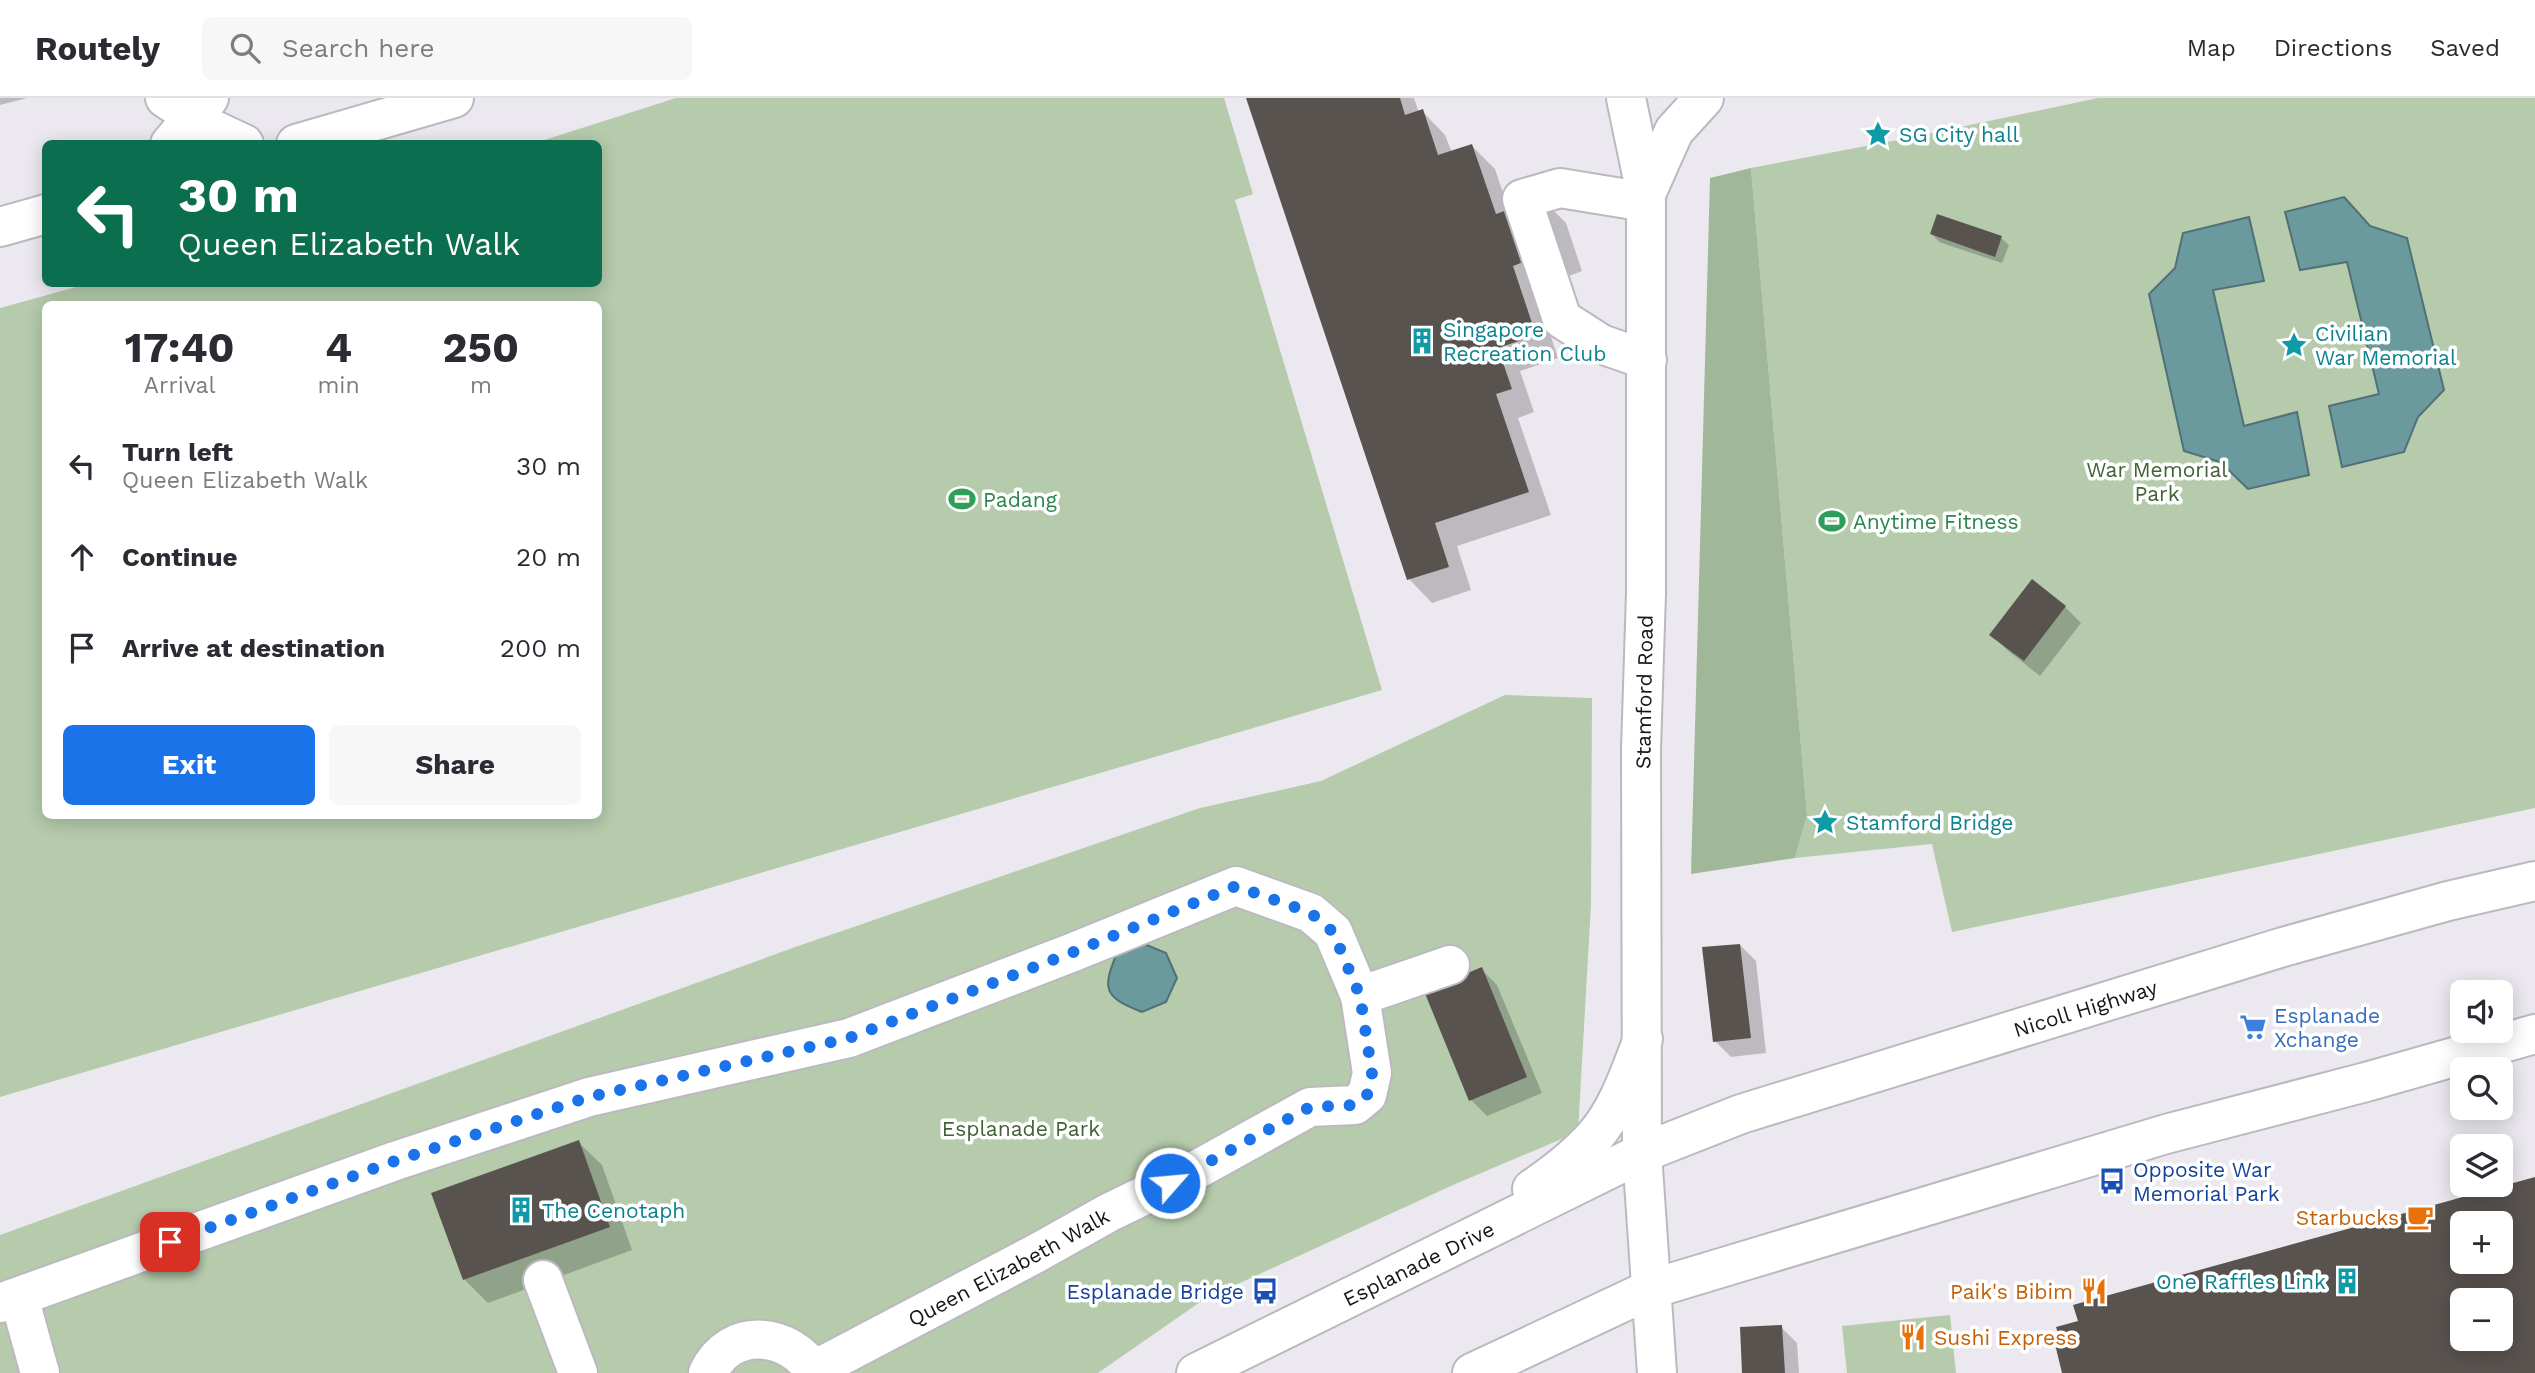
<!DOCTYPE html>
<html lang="en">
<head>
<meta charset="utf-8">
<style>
	:root { --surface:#fff; --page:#f7f7f7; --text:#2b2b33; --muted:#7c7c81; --line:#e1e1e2; --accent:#1a73e8 }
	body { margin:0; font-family:"Work Sans",sans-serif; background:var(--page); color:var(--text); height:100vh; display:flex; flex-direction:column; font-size:26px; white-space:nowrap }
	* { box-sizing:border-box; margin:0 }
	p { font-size:23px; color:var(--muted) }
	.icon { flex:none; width:38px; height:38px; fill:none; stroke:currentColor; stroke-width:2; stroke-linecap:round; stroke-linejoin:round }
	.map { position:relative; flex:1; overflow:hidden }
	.side { position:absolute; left:42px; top:203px; width:560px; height:518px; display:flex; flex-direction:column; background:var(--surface); border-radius:10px; box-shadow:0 4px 18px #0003 }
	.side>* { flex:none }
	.banner { position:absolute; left:42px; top:42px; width:560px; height:147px; border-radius:10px; box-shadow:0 4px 18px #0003; background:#0b6e4f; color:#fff; overflow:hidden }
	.buttons { position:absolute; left:2450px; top:882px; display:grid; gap:14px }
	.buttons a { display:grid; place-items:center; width:63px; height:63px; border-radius:10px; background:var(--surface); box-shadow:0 4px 18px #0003; font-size:35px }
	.pin { position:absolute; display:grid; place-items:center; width:60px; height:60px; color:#fff; margin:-30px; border-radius:14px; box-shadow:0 4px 10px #0006 }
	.me { position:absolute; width:77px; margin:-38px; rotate:63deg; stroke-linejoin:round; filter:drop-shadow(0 0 5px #0008) }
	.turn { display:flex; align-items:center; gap:24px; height:147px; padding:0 21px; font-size:32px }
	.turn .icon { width:91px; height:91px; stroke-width:2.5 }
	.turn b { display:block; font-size:49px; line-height:60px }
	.eta { display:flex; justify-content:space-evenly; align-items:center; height:119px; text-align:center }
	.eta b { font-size:42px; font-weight:700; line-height:49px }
	.cta { display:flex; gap:14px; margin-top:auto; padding:14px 21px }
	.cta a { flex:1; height:80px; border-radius:10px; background:var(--accent); color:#fff; font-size:28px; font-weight:700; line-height:80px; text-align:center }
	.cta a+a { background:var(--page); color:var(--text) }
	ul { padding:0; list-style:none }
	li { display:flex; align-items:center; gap:21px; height:91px; padding:0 21px }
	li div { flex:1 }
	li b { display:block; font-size:26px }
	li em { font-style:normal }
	header { display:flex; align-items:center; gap:42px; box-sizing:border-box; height:98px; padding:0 35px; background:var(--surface); border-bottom:2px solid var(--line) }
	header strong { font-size:33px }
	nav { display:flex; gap:38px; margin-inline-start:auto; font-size:24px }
	.search { width:490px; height:63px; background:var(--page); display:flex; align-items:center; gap:18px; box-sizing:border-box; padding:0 24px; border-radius:10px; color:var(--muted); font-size:26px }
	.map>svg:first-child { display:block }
</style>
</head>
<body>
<header>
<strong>Routely</strong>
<div class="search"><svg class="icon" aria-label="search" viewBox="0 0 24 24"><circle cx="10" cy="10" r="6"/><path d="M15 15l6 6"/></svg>Search here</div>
<nav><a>Map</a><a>Directions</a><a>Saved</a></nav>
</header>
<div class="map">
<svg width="2535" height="1275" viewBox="0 0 2535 1275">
	<rect width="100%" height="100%" fill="#ebe9ef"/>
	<g fill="#b5cbac" fill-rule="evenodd">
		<path d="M676,0H1224L1253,96L1235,102L1382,592L0,999V210L87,186H598V46L535,45ZM46,206H598V718H46Z"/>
		<path d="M2098,0H2535V710L1952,834L1932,746L1795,760L1807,717L1751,70L1908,40Z"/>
		<path d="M1505,597L1592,600L1591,807L1578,1034L1453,1087L1203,1202L1098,1275H0V1137L801,847L1200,710L1321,683Z"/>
		<path d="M1950,1217L1956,1275H1847L1842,1228Z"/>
	</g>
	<path fill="#a1b898" d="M1751,70L1807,717L1795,760L1691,776L1710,80Z"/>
	<g fill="#6a999e" stroke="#517176" stroke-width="2">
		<path d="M2344,99L2370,128L2407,140L2444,292L2418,319L2404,354L2342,369L2329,308L2379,296L2347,164L2300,172L2285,114Z"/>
		<path d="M2249,119L2264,183L2213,192L2244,328L2297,314L2309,377L2248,391L2220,364L2184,353L2149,196L2175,170L2183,135Z"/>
		<path d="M1142,845L1166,855L1177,880L1166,904L1142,914C1105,899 1101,893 1117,855Z"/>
	</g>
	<g fill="#0003" fill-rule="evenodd">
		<path d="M0,0H27L0,7Z"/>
		<path d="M1248,0H1414L1419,15L1422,13L1445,37L1452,55L1472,48L1495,71L1509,113L1542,101L1566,125L1582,173L1535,191L1558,260L1520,273L1534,314L1518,320L1551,417L1457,448L1471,492L1432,505L1409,481Z"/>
		<path d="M1932,136L2001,140L2009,147L2002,165L1939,144Z"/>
		<path d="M2065,509L2081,525L2040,578L2007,552L1992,537Z"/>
		<path d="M1740,847L1756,863L1766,955L1731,959L1715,943Z"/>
		<path d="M1482,872L1497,887L1542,995L1487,1018L1471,1002Z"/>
		<path d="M578,1044L602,1067L632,1152L488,1205L464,1181Z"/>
		<path d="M2535,1081V1275H2064L2062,1242L2080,1225ZM2462,1125H2501V1164H2462ZM2462,1202H2501V1241H2462Z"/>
		<path d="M1781,1229L1797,1245L1799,1275H1744Z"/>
	</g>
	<g fill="#595350" fill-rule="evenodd">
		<path d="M1246,0H1400L1405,17L1423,11L1438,57L1472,46L1496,116L1543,99L1560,150L1513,168L1536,237L1498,250L1512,291L1496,296L1529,394L1435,425L1449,469L1407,482Z"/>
		<path d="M1937,116L2002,138L1995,159L1930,136Z"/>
		<path d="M2032,481L2066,508L2024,563L1989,537Z"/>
		<path d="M1740,846L1751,940L1713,944L1702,849Z"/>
		<path d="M1482,869L1527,979L1469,1003L1424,893Z"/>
		<path d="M579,1042L610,1129L463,1182L431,1095Z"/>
		<path d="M2535,1079V1275H2062L2054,1242L2060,1241L2056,1229L2078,1223L2073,1207ZM2462,1125H2501V1164H2462ZM2462,1202H2501V1241H2462Z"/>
		<path d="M1782,1227L1785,1275H1742L1740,1229Z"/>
	</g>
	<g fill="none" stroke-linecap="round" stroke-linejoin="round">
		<g stroke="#bbb9bf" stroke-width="42">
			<g id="minor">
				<path d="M165,0L210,30L244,46"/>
				<path d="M170,46L209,0"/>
				<path d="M296,46L454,0"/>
				<path d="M1646,104L1560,90L1522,101L1562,221L1601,246L1647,262"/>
				<path d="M0,129L46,116"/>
				<path d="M543,1182L578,1275"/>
				<path d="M19,1199L40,1275"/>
				<path d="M0,1205L395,1063L589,999L849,940L1071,855L1236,788L1311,815L1333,834L1360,898"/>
				<path id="s1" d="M814,1272L1035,1156L1110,1114L1189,1076L1310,1009L1355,1007L1367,997L1372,975L1360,898L1450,867"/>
				<path d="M708,1275C730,1227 791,1234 815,1275"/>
			</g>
		</g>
		<g stroke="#bbb9bf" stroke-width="42">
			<g id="major">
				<path d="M1626,0L1646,96V495L1641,651L1642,1055L1657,1275"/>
				<path d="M1646,96L1674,33L1704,0"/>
			</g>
		</g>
		<g stroke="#bbb9bf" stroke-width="42">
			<g id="highway">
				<path d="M1532,1091C1554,1076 1576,1059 1594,1039C1618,1012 1630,974 1643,941"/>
				<path id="s2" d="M1196,1275L1642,1055L1741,1016L2283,849L2448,803L2535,783"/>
				<path d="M1472,1275L1651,1191L2166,1036L2366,984L2535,936"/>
			</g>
		</g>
		<use href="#minor" stroke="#fff" stroke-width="38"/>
		<use href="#major" stroke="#fff" stroke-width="38"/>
		<use href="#highway" stroke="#fff" stroke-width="38"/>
	</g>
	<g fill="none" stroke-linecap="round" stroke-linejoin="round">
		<path stroke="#1a73e8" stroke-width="12" stroke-dasharray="0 21.6" d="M170,1144L395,1063L589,999L849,940L1071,855L1236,788L1311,815L1333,834L1360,898L1372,975L1367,997L1355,1007L1310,1009L1170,1085"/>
	</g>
	<defs>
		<g id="sight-bare" transform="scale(2.1)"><path d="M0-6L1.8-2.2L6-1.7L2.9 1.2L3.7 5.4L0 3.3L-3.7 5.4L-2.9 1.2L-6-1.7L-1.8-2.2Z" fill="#0f9aa8" stroke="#fff" stroke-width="2.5" paint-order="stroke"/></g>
		<g id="building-bare" transform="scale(2.1)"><path d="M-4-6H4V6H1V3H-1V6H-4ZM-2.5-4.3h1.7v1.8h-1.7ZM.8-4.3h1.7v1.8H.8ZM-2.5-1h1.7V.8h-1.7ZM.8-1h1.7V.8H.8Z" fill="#0f9aa8" stroke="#fff" stroke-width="2.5" paint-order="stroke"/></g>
		<g id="stadium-bare" transform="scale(2.1)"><path d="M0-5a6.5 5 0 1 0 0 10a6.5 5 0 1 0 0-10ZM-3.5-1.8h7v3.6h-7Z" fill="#2e9e5b" stroke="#fff" stroke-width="2.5" paint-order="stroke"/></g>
		<g id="supermarket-bare" transform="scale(2.1)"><path d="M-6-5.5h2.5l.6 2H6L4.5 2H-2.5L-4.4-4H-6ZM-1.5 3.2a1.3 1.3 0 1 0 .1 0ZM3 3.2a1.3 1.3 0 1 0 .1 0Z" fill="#3f7fe0" stroke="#fff" stroke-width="2.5" paint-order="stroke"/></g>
		<g id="bus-bare" transform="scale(2.1)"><path d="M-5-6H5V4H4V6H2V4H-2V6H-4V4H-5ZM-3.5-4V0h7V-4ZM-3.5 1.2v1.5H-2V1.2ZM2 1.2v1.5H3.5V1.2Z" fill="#1a4fb4" stroke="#fff" stroke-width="2.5" paint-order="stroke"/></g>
		<g id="cafe-bare" transform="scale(2.1)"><path d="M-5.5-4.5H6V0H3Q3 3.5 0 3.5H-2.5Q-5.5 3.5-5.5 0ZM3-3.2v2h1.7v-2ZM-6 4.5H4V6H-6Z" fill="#e8710a" stroke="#fff" stroke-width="2.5" paint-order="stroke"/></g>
		<g id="restaurant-bare" transform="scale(2.1)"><path d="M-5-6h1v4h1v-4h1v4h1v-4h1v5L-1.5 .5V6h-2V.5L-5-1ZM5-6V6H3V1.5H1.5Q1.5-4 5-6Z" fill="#e8710a" stroke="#fff" stroke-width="2.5" paint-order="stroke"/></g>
	</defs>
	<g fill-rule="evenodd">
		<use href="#sight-bare" x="1878" y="36"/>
		<use href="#building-bare" x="1422" y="243"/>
		<use href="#sight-bare" x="2294" y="247"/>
		<use href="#stadium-bare" x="962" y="401"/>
		<use href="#stadium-bare" x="1832" y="423"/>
		<use href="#sight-bare" x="1825" y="724"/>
		<use href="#supermarket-bare" x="2253" y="929"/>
		<use href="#bus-bare" x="2112" y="1083"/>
		<use href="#building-bare" x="521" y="1112"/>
		<use href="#cafe-bare" x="2420" y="1119"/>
		<use href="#building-bare" x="2347" y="1183"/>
		<use href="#bus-bare" x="1265" y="1193"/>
		<use href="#restaurant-bare" x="2094" y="1193"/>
		<use href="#restaurant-bare" x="1913" y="1239"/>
	</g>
	<g text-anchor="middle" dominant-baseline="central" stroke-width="7" stroke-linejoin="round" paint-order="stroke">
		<g font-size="21" fill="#0d838f" stroke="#fff" text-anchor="start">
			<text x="1899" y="36">SG City hall</text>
			<text x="1443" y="231">Singapore<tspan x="1443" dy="24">Recreation Club</tspan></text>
			<text x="2315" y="235">Civilian<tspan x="2315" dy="24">War Memorial</tspan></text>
			<text x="1846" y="724">Stamford Bridge</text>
			<text x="542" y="1112">The Cenotaph</text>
			<text x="2326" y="1183" text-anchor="end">One Raffles Link</text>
		</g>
		<g font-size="21" fill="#416234" stroke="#fff">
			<text x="2157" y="371">War Memorial<tspan x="2157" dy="24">Park</tspan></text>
			<text x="1021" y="1030">Esplanade Park</text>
		</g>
		<g font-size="21" fill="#27864d" stroke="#fff" text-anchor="start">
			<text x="983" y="401">Padang</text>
			<text x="1853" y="423">Anytime Fitness</text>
		</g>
		<g font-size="21" fill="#161517" stroke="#fff">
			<text transform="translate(1644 594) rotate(-89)">Stamford Road</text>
			<text stroke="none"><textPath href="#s2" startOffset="964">Nicoll Highway</textPath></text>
			<text stroke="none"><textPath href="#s2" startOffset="248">Esplanade Drive</textPath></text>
			<text stroke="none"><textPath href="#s1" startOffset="220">Queen Elizabeth Walk</textPath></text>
		</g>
		<g font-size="21" fill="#366cbe" stroke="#fff" text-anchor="start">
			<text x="2274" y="917">Esplanade<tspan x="2274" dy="24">Xchange</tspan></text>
		</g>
		<g font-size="21" fill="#164399" stroke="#fff" text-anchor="start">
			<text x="2133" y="1071">Opposite War<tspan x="2133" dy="24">Memorial Park</tspan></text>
			<text x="1244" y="1193" text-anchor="end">Esplanade Bridge</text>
		</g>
		<g font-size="21" fill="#c56008" stroke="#fff" text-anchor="end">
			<text x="2399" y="1119">Starbucks</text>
			<text x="2073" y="1193">Paik's Bibim</text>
			<text x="1934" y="1239" text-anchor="start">Sushi Express</text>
		</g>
	</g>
</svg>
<div class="buttons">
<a><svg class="icon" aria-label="sound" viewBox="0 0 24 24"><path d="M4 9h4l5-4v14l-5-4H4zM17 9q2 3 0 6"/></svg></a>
<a><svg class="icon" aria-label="search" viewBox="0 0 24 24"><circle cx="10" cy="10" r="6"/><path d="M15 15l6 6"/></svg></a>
<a><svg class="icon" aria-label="layers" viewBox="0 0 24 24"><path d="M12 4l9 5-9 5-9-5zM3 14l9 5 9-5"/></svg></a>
<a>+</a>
<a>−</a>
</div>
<div class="pin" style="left:170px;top:1144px;background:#d93025"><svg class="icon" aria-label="arrive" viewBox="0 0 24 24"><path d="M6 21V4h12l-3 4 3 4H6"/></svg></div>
<svg class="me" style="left:1170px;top:1085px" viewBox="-20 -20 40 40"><circle r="17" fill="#1a73e8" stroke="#fff" stroke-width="3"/><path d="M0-11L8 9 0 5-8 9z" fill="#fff"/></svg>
<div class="banner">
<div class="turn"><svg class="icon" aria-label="left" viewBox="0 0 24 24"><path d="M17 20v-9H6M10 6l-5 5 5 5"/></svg><div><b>30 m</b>Queen Elizabeth Walk</div></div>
</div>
<section class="side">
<div class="eta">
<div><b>17:40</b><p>Arrival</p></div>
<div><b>4</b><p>min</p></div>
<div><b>250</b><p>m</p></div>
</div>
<ul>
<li><svg class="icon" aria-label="left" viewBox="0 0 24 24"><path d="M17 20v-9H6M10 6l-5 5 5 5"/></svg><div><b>Turn left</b><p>Queen Elizabeth Walk</p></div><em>30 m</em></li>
<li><svg class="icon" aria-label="ahead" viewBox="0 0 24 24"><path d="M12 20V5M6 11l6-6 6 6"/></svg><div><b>Continue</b></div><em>20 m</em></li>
<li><svg class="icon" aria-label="arrive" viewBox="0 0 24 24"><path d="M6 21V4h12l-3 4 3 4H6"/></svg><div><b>Arrive at destination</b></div><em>200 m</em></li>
</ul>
<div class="cta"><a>Exit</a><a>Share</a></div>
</section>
</div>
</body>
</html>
